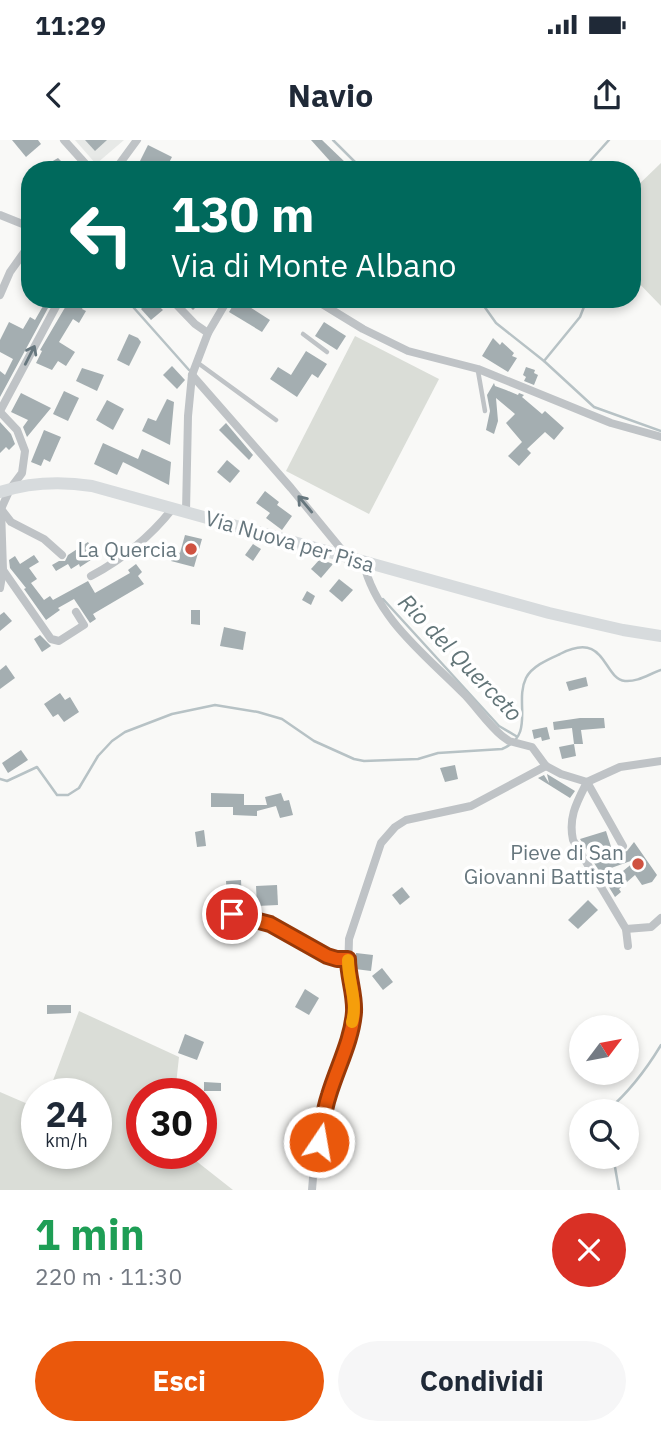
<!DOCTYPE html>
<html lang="it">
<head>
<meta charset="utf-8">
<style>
	:root { --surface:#fff; --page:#f6f6f7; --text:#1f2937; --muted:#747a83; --accent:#ea580c }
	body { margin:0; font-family:"IBM Plex Sans",sans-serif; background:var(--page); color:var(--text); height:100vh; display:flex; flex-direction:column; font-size:26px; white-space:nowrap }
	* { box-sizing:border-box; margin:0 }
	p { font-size:23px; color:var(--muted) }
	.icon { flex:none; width:38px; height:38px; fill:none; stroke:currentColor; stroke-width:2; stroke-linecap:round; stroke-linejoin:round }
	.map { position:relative; height:1050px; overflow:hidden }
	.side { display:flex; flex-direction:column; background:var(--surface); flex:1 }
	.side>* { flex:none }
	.top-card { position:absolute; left:21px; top:21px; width:620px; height:147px; border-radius:28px; box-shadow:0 4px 10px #0003; background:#00695c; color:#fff; overflow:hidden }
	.needle { width:46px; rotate:58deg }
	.buttons { position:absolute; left:569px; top:875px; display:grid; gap:14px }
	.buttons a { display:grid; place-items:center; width:70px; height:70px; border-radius:50%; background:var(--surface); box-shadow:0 4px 10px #0003; font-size:35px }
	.speed { position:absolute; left:21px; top:938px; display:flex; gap:14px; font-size:35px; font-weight:700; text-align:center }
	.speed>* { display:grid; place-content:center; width:91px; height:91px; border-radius:50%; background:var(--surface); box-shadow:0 4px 10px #0003; line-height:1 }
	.speed small { font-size:18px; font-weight:400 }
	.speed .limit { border:10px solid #d22; background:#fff; color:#111 }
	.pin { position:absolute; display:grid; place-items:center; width:60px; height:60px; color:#fff; margin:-30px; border:4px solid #fff; border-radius:50%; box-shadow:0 2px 7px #0007 }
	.me { position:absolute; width:77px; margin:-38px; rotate:12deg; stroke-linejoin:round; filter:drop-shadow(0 0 5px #0008) }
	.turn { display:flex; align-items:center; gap:24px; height:147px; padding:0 35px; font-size:32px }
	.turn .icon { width:91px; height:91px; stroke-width:2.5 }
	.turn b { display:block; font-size:49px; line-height:60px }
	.round { display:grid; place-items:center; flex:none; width:74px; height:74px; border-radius:37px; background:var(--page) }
	.headline { display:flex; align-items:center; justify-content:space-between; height:119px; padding:0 35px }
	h1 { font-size:42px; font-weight:800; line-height:52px; color:#1e9e55 }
	.cta { display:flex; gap:14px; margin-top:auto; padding:14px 35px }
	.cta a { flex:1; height:80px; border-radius:42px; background:var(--accent); color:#fff; font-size:28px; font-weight:800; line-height:80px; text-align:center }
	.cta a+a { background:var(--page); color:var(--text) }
	.status { display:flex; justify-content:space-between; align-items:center; height:49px; padding:0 35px; background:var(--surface); direction:ltr }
	.status svg { height:19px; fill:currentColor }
	header { display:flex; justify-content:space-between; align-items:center; height:91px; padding:0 35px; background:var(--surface); font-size:32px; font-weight:800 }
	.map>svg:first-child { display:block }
</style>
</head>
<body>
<div class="status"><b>11:29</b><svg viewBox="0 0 49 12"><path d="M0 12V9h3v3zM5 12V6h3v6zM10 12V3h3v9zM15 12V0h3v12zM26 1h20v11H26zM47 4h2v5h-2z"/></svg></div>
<header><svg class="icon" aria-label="back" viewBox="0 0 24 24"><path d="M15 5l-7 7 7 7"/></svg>Navio<svg class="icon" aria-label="share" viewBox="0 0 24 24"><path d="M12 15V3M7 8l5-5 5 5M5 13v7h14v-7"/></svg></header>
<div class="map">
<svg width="661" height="1050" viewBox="0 0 661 1050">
	<rect width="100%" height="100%" fill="#f9f9f7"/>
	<path fill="#e7e9e7" d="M75,0H124L96,24Z"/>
	<g fill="#daddd7">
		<path d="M661,23V166L632,136V51Z"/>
		<path d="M355,196L439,239L369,374L286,331Z"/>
		<path d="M79,871L179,917L175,954H142V1013H186L233,1050H0V952L37,968V1013H96V954H48Z"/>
	</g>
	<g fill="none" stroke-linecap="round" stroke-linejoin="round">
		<g stroke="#b7c2c5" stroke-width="2.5">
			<path d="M333,0L363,30"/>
			<path d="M582,30L609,0"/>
			<path d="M126,159L189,230"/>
			<path d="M479,159L496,183L544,221L594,267L661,291"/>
			<path d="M544,221L580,177L587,159"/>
			<path d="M383,459L499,586L516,596"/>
			<path d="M0,639L7,641L37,627L57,655H68L79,648L98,616L112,601L125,592L172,574L215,565L258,572L282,579L314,601L354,619L364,621L418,619L438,613L502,609C536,595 514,562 526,538C532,526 549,519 560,514C607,490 602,538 625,541C638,542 649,534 661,530"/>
			<path d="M607,971C629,952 646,930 661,905"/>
			<path d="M607,1017L615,1027L619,1050"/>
		</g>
	</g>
	<g fill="#a4aeb1">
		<path d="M12,0H38L41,4L26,17Z"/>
		<path d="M85,0H107L95,11Z"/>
		<path d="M311,0H322L347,24L342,30H338Z"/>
		<path d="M148,5L172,17L165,30H152L139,23Z"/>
		<path d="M58,18L70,30H57L51,22Z"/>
		<path d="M70,159H87L82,169L86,171L79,183L73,179L59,202L75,212L66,226L58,221L52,230L36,223L42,211L40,210Z"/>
		<path d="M151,159L163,170L151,180L141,169Z"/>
		<path d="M182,159H204L193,170Z"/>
		<path d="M237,159L270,180L262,192L229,172Z"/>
		<path d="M43,166L48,168L0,257V231L5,235L13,219L0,212V200L9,182L23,189L30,177L35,180Z"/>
		<path d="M324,182L346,196L337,210L315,196Z"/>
		<path d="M129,194L138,198L141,202L129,226L117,220Z"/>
		<path d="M493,198L500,205L502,202L514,213L512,216L517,218L508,232L482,216Z"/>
		<path d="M306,211L327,224L318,238L312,234L297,257L270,239L278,227L291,235Z"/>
		<path d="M172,226L185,240L177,249L163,235Z"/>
		<path d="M526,227L535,230L534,233L538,235L534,245L524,241L526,237L523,235Z"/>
		<path d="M82,228L104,235L97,251L76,241Z"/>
		<path d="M494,243L495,246L506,250L518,255L519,253L524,255L522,257L542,274L545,271L564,288L554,300L545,292L527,309L531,313L519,326L508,316L522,302L506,283L515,274L496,258L498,281L494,294L486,290L490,271L487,255Z"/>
		<path d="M64,251L79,258L68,281L53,274Z"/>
		<path d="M21,253L51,268L27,297L23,287L28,280L11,272Z"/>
		<path d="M167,259L174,262L170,305L142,291L148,278L156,281Z"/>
		<path d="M107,260L124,269L113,290L96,280Z"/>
		<path d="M0,282L11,294L15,304L9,310L6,307L0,313Z"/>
		<path d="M226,283L253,315L249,320L219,290Z"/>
		<path d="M44,290L61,297L50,322L44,319L41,326L31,322Z"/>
		<path d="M103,303L138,319L142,309L171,322L169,345L123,322L117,335L94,324Z"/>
		<path d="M227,320L240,331L230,343L217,332Z"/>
		<path d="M265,351L279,362L277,365L292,376L282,390L266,378L270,373L256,363Z"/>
		<path d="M185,395L202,399L194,427L171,421L173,411L180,413Z"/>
		<path d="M88,402L97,416L80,427L79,424L71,429L68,424L56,431L52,425L59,421H65L68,415Z"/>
		<path d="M253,404L261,409L253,421L245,415Z"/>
		<path d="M34,415L39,422L29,428L37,439L31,443L44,460L50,456L53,460L88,441L95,453L130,433L128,430L136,424L142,432L138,436L144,444L93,474L96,479L90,483L74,459L58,468L60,470L46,480L24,449L26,448L10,428L9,420L15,416L20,424Z"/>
		<path d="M320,419L333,424L321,438L311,429Z"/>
		<path d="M339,439L353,450L342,462L329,451Z"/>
		<path d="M307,451L315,456L311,465L302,460Z"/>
		<path d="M191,470H200V485L191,484Z"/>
		<path d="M4,472L12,481L0,491V475Z"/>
		<path d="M224,487L246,492L243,510L220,506Z"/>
		<path d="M40,495L51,506L42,512L34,499Z"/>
		<path d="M6,525L15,538L0,549V530Z"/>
		<path d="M586,537L588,546L569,551L566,542Z"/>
		<path d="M60,553L65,560L70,557L79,572L64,582L58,574L53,577L44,564Z"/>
		<path d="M580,578H604L605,588L581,590L583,604H574L572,588L554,590L553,582Z"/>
		<path d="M547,587L550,599L542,601L541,597L534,599L532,590Z"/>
		<path d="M574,604L576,616L562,619L559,607Z"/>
		<path d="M21,610L28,620L8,633L2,623Z"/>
		<path d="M455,625L458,639L445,642L440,628Z"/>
		<path d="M547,634L575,651L570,658L538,638L544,635L549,643Z"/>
		<path d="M211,653L244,654V665H267L265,657L281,653L284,661L289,660L293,675L280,678L276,666L257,671V676L233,675V667H211Z"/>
		<path d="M204,690L206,706L197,707L195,692Z"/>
		<path d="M606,691L614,716L627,711L634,702L657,735L652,742L642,745L635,735L619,749L621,752L615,757L607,744L639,718L600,732L594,723H596L591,709L587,710L580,699Z"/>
		<path d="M241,740L242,761H227L226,741Z"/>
		<path d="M277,745L278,765L257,766L256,746Z"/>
		<path d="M402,747L410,757L400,765L392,755Z"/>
		<path d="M588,760L598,770L578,789L568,780Z"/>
		<path d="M356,813L373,815L371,831L355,829Z"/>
		<path d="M382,828L393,842L383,850L372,836Z"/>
		<path d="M305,849L319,858L309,875L295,867Z"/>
		<path d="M47,865H71V873L47,874Z"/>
		<path d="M185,894L204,902L197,920L178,913Z"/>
		<path d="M204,942L221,943V951H204Z"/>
	</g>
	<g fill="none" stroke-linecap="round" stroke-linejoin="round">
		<g stroke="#bfc3c6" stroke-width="4.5">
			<path d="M303,194L327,212"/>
			<path d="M198,223L276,280"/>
			<path d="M478,231L485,271"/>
		</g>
		<g stroke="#bfc3c6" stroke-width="8">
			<path d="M64,0L91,30"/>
			<path d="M115,30L137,0"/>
			<path d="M0,75L30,87"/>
			<path d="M0,155L10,132L30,104"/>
			<path d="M171,159L195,184L208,193"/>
			<path d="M314,159L363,189L408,211L478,229L611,283L661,297"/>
			<path d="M192,235L291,348L346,415"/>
			<path d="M0,271L60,159"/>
			<path d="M0,272L17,290L25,311L22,333L10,349L1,369L3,430L51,499L59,501L84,485L76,472"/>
			<path d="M1,369L11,382L44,399L62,415"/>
			<path d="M186,372L188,276L192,235L208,193L228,159"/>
			<path d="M363,421C376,479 427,516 466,556C478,569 488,584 502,596L509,601L532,607L546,626L561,634L587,642L623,706"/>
			<path d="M91,436C123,419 151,396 173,368"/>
			<path d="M0,448L3,430"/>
			<path d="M218,775C260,773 291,798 327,816L337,819H348"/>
			<path d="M626,789L651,787L661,778"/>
			<path d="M628,806L626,789L573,700C568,677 577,662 587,642L620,627L661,621"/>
			<path d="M312,1050L314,1026L329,955L354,874V854L348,834L349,799L381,703L395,687L406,680L471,666L546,626"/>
		</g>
		<path stroke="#d7dbdd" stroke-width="12" d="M0,352C31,342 60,341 92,346L549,473L623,490L661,496"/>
	</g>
	<defs><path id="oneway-shaft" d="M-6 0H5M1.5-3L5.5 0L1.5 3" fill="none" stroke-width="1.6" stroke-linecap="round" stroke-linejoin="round" transform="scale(1.75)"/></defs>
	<g stroke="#67777e">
		<use href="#oneway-shaft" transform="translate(30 215) rotate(-63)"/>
		<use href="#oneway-shaft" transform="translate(305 364) rotate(-130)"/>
	</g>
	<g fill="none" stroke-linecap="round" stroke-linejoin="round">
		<g stroke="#983908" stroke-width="18">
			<path id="route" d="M232,774L270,784L327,816L337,819H348C348,837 355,854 354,872C352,900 337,928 329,955C324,970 322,986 319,1002"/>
		</g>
		<use href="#route" stroke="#ea580c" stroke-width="12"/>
		<path stroke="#f59e0b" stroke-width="12" d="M348,820C348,842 358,861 352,882"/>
	</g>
	<g fill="#cf5241" stroke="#fff" stroke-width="2.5">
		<circle cx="191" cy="409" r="7"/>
		<circle cx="638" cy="724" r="7"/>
	</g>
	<g text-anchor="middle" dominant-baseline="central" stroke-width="7" stroke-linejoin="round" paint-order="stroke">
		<g font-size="21" fill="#67777e" stroke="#fff">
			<text transform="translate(290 401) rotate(16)">Via Nuova per Pisa</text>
		</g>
		<g font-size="21" fill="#67777e" stroke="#fff" text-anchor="end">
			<text x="177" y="409">La Quercia</text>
			<text x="624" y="712">Pieve di San<tspan x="624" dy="24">Giovanni Battista</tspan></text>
		</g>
		<g font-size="23" font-style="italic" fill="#627578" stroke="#fff">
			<text transform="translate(461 517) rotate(46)">Rio del Querceto</text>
		</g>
	</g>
</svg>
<div class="buttons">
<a><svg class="needle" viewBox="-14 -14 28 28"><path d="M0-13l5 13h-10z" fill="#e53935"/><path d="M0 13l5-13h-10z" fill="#747a83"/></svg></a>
<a><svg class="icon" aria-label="search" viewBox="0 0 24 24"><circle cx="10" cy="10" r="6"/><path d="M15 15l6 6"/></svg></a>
</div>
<div class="speed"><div>24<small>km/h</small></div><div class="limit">30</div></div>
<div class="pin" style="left:232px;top:774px;background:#d93025"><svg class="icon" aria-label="arrive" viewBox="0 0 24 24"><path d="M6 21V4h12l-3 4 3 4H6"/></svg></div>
<svg class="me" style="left:319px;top:1002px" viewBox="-20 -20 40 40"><circle r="17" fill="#ea580c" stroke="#fff" stroke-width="3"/><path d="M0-11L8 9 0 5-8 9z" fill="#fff"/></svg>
<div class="top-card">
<div class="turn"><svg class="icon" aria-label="left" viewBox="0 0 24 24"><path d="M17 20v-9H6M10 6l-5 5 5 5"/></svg><div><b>130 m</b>Via di Monte Albano</div></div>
</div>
</div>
<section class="side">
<div class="headline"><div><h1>1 min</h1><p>220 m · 11:30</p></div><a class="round" style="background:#d93025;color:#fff"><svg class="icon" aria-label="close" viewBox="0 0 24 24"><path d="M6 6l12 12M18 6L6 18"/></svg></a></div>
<div class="cta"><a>Esci</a><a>Condividi</a></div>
</section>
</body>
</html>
